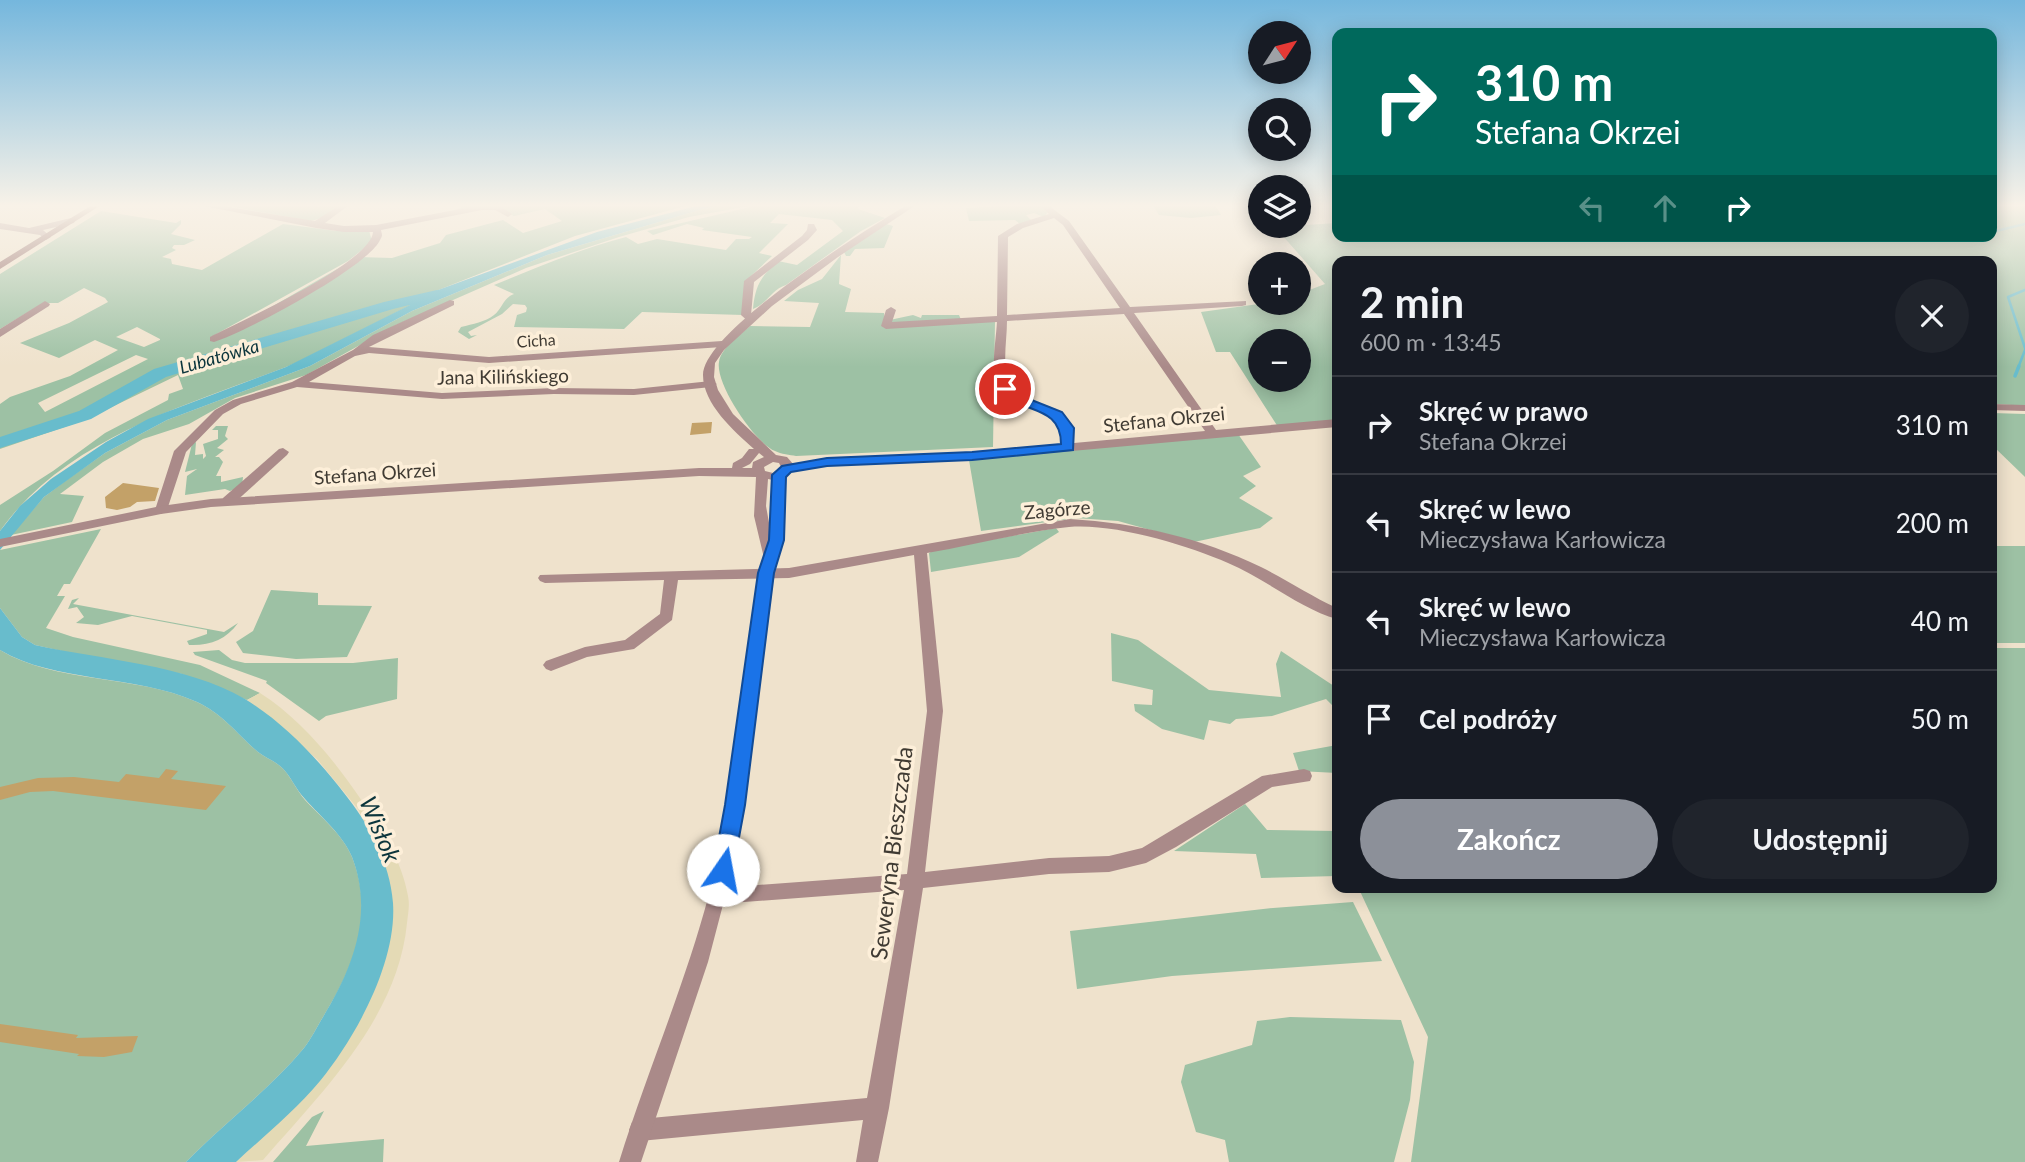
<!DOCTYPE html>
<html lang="pl">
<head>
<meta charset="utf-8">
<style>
	:root { --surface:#171b24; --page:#20242c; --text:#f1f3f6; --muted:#9ea1a6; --line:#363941; --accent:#8c9099 }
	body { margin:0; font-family:Lato,sans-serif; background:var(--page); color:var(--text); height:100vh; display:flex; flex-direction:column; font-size:26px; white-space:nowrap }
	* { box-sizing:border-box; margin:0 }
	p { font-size:23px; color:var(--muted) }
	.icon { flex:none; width:38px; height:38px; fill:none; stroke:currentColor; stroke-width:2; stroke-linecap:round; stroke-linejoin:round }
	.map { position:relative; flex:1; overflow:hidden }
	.sheet { position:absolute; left:1332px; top:256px; width:665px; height:637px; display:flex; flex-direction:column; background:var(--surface); border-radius:14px; box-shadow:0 4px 18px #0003 }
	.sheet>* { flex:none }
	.hud { position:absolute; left:1332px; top:28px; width:665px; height:214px; border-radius:14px; box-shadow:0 4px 18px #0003; background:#00695c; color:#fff; overflow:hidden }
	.needle { width:46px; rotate:54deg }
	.controls { position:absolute; left:1248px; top:21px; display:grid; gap:14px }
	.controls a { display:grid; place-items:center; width:63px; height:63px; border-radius:50%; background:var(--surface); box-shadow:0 4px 18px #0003; font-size:35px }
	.pin { position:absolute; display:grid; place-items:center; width:60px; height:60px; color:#fff; margin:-30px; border:4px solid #fff; border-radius:50%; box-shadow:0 2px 7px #0007 }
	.me { position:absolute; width:77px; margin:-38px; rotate:12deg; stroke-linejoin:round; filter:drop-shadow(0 0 5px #0008) }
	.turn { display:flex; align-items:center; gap:24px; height:147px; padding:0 28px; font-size:32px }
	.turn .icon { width:91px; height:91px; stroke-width:2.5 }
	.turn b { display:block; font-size:49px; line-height:60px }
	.lanes { display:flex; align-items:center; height:66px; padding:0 28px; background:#0003; justify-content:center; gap:35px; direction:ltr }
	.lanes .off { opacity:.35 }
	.round { display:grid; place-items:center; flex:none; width:74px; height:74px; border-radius:37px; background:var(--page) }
	.summary { display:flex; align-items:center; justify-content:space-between; height:119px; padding:0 28px }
	h1 { font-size:42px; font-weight:700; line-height:52px }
	.action { display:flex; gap:14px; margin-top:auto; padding:14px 28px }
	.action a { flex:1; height:80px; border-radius:42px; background:var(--accent); color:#fff; font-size:28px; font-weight:700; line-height:80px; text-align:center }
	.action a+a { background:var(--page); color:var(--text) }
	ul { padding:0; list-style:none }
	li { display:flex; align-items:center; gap:21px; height:98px; padding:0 28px; border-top:2px solid var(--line) }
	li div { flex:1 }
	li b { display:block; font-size:26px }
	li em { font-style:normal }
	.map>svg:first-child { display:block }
</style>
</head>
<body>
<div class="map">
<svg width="2025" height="1162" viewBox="0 0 2025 1162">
	<rect width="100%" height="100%" fill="#efe2cc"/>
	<g fill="#9dc1a4" fill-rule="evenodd">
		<path d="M238,205H299L319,207L324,205H341L322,218L311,221L234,207Z"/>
		<path d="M457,205H689L575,236L408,302L411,305C370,325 329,351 286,367C188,405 66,438 0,531V505L53,471L105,433L168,400L169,394L183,389L178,375L85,420L0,449V404L10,397L70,376L118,350L95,340L59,358L20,343L69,323L108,302L105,298L84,288L58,303H43L0,329V274L101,211L176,223L181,220V224L171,234L195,240L184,245H174L172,248L176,250L162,257L171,259L172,264L202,270L283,224L337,231L369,230L372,242L348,261L211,337L214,340L358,257L392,258L440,243L446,235L503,220L523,233L562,221L545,209L514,216L497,208L456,211L463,206ZM137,327L160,339V340L144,347L116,337ZM136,355L148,359L45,412L38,403Z"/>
		<path d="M729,205H754L689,217L619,237L526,268L396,325L306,375L235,398L189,424L143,439L103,462L60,494L84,496L72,522L11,535L44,497L68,479L105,453L167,420L310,366L412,311L547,255L703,209Z"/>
		<path d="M759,205H859L858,209L885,218L861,231L786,285C772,289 767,304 753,309C755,286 761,276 778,261L797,265L843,231L832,220L779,214L770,223L788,224L759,253L772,256L749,278L743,315L642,312L624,329L514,327L517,315L526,312L527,308L525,305L513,304L502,314L468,332L471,336L477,335L469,339L458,332L461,327C473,324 485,322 494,315C502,309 503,298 514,294L494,285C538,267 580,249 626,237L638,244L657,239L726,250L736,239H749L752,237L702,230L704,228L687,224L653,235L647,231Z"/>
		<path d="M1038,205L1047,209V213L1044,217L1034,213L1026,215L1032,221L1020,224L1015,220L969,221L966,208Z"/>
		<path d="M1153,205H1215L1221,215L1191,218L1159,215Z"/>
		<path d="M1992,205H2025V406L1997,404L1992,399V261H1337V423L1278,427L1230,352H1216L1201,312L1266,303H1298L1299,294L1325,284L1275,227L1337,223V236H1992ZM1260,341H1298V380H1260Z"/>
		<path d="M886,224L893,226L884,248L855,249L850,256H846L844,252Z"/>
		<path d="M841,255L839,284L851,289L845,312L884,313L885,321L913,315L921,318L922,315H959L962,322L995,321L993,447L796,456C790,455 781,454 775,451C755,443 715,384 719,362C721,348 740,335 750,326L810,327L819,303L784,301L798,290L822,279Z"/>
		<path d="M1992,413L2025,414V477L1992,445Z"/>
		<path d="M216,426H228L225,436L228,439L217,448L224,450L215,457H219L223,462L216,476H221V482L243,477L242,486L230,491L225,489L185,495L187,476L197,469L185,472L192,444L196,442L195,455L203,454V459L206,456L203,444L218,439V430H212Z"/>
		<path d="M1238,434L1261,467L1243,476L1256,486L1239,498L1273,518L1260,528L1194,542L1118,521L1076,518L981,531L969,460Z"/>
		<path d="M1056,528L1059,532L1019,557L931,572L929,553L934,550Z"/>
		<path d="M101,529L70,584H64L57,596H65L46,628L73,637L200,665L260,693L247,700L182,674L66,652L35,645L22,637L0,608V550Z"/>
		<rect x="1992" y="546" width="33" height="97"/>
		<path d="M271,590L318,593V605L372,606L347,657L296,659L243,653L236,642L253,631Z"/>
		<path d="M79,598L73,604L224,632L238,623C226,640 209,646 189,645L187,641L207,634V630L132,616L98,625L76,623L84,617L77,607L68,609L72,600Z"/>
		<path d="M1111,633L1138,640L1209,690L1281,697L1276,664L1281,651L1337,688V710L1326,699L1272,716L1236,719L1230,724L1209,720L1204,740L1162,729L1135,711L1134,704L1152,705L1153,690L1112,681Z"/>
		<path d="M1992,648H2025V1162H1411L1428,1037L1358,887H1992Z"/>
		<path d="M0,650C56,684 135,674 197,702C223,714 237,734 258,752C264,757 273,760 280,766C290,774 296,790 305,800C321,817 343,835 352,857C375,915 354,967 323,1017C317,1027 311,1039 304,1048C269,1090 224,1123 186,1162H0Z"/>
		<path d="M219,650L232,660L245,663H353L398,658L397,699L326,716L319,721L266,683L267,681L195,655L193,652Z"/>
		<path d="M1337,745V773L1299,771L1293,753Z"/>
		<path d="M1245,804L1267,830L1337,831V876L1261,878L1256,854L1174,851Z"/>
		<path d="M1353,902L1382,961L1172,976L1077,989L1070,931L1273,908Z"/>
		<path d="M1290,1017L1401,1020L1414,1062L1410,1100L1394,1162H1229L1225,1140L1196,1132L1181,1082L1185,1065L1252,1045L1257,1021Z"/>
		<path d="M324,1111L306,1146L384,1139L383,1162H273L312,1117Z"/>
	</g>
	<path fill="#e4dab5" d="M260,693C301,719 335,761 362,801C382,830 402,861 408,896C410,905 408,914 407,923C398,1018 322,1092 263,1160L236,1162L301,1101L382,967L393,918L392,900L382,856L358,809L317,759L247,700Z"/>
	<g fill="#68bccc">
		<path d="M700,205H729L703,209L547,255L412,311L310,366L167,420L105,453L44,497L0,550V531L20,506L51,479L106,442L148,419L286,367L410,305L407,302L427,294L597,232Z"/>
		<path d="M0,608L22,637L35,645C102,660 185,664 245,699C284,723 316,757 344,793C369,824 390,862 393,903C397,962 356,1037 320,1081C295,1111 264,1136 236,1162H186C224,1123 269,1090 304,1048C311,1039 317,1027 323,1017C353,968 374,914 352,857C343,835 321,817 305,799C296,790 290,774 280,766C273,760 264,757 258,752C237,734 223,714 197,702C135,674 55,683 0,650Z"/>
	</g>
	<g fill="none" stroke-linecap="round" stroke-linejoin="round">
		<g stroke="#68bccc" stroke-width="2.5">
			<path d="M1992,232L2025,224"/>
			<path d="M2025,290L2008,297L2025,348"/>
			<path d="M2018,368L2025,350"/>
		</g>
		<path stroke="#68bccc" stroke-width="3.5" d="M2015,376L2019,366"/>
		<path fill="#68bccc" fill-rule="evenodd" d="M437,290L444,294L442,297L393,309L166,377L91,419L0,448V437L79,411L154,369L384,302Z"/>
	</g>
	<g fill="#c3a168">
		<path d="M712,422L711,433L690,435L692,423Z"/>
		<path d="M123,483L159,488L155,501L137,502L130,507L117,510L106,508L105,497Z"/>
		<path d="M166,769L178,771L171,779L226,786L206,810L53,791L30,792L0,800V787L38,778L74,777L119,782L126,774L159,778Z"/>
		<path d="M0,1024L78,1035L76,1038L138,1036L132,1052L104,1057L77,1056L79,1054L0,1042Z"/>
	</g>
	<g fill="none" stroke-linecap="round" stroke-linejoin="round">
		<g fill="#aa8a89" fill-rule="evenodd">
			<path d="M199,205H216L315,221L340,205H349L325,223L344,226L376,225L481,205L500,206L512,214L508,217L495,210H482L381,230C382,235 383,235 380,240C368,267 244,333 214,342L210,341V337C239,322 371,263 373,232H344L316,228Z"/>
			<path d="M1039,205H1048L1069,221L1130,307L1246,301V305L1242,306L1134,313L1216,430L1337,419V427L972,460L827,466L783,472L781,469L783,466L827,458L972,452L1062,444C1062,437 1063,429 1059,423C1045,401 1002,410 995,377C992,360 996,339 997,322L886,329L881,326L886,310L891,307L896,310L892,322L997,316L998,236L1017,224L1049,214ZM1054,218L1063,225L1120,308L1007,315L1008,237L1023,228ZM1124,314L1205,431L1074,443C1074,391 1014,414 1007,376C1003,359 1007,338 1007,321Z"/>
			<path d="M808,224H814L817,230L808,240L754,282L751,315L755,320L750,323L741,315L744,281L802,236L807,230Z"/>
			<path d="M450,300L454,301V305L369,347L489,357L722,341L727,344L722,347L489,363L369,353L355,356L309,382L442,393L554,388L634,389L711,381L717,384L711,387L634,395L554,394L442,399L297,387L241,404L223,414L186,452L167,510L161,514L156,513L155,510L174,451L215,410L233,400L292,382L353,350L373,335Z"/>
			<path d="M45,301L50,304L49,306L0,337V329Z"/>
			<path d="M1992,404L2025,405V411L1992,410Z"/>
			<path d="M283,448L289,452L287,455L233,504H223L222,501L223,498L279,449Z"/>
			<path d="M1070,519C1137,523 1201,538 1261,567C1287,580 1311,596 1337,608V619C1301,609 1264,578 1228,563C1187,545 1114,523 1069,527C1023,532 973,545 927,553L943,711L925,872L1049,858L1109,856L1142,848L1262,776L1304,769L1310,771L1312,776L1310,781L1272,787L1176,847L1146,863L1109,872L1049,874L923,888L889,1108L878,1162H856L863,1120L640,1141L632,1138L629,1130L632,1122L640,1119L867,1098L904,890L717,904L710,902L708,896L710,890L717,888L907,874L927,711L914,555L789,578L678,580L672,620L634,649L587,657L551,671L546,669L543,665L546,661L585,647L625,640L660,614L664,580L545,583L540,581L538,578L540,575L789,568Z"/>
		</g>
		<g fill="#aa8a89" fill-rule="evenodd">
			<path d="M907,205H916L838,257L772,306L724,350L715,363L714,377L718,390L733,414L776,455L787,457L794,465L791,472L785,476L784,540L773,573L749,775L736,855L708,962L641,1162H619C647,1072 685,985 709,894C736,789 744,680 759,573L764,558L754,516L756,477L699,476L211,507L161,514L0,547V539L161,506L211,499L699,468H732L733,463L742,458L749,449H754C734,431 703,404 703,375C703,331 867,229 907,205ZM759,453L764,457L753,462L752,468H742L750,464ZM773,462L779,463L781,467L773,473L765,471L764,467ZM768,479L773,480L771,534L766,506Z"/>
			<path d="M71,218L75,221L74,223L43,230L51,237L46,240L40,235L0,229V223L29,228Z"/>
		</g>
		<path fill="#8b605e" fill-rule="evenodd" d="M92,205H101L0,269V262Z"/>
	</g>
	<linearGradient id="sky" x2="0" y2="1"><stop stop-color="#75b7dd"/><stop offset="0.56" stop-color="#f8f2e8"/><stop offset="1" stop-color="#f8f2e8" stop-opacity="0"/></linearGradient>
	<rect width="2025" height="367" fill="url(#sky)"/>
	<path fill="#1a73e8" stroke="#114b97" stroke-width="2" d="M1005,386L1019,395L1062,412L1074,428L1073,450L972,460L827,466L791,472L786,477L784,540L774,573L745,805L733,870L730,877L723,879L716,877L713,870L725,805L758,573L769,540L772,475L782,466L827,458L972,452L1061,444C1061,403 1020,415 998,389Z"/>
	<g text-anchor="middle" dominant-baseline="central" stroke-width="7" stroke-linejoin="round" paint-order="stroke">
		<g font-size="16" fill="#403b33" stroke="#fdefd9">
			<text transform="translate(536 340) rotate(-4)">Cicha</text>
		</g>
		<g font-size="18" font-style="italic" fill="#0c353c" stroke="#fdefd9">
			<text transform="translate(219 356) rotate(-16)">Lubatówka</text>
		</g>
		<g font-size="19" fill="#403b33" stroke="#fdefd9">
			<text transform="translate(503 376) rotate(-1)">Jana Kilińskiego</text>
			<text transform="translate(1164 419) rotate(-6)">Stefana Okrzei</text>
			<text transform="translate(375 473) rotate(-4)">Stefana Okrzei</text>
			<text transform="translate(1057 509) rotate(-5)">Zagórze</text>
		</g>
		<g font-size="23" fill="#403b33" stroke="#fdefd9">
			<text transform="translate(891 853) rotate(-83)">Seweryna Bieszczada</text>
		</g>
		<g font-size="24" font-style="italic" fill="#0c353c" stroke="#fdefd9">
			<text transform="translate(381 829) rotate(67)">Wisłok</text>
		</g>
	</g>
</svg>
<div class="controls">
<a><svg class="needle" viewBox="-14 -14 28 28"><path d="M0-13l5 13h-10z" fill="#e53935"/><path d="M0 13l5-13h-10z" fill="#9ea1a6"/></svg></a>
<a><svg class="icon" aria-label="search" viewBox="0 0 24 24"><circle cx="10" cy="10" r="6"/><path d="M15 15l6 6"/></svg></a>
<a><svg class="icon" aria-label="layers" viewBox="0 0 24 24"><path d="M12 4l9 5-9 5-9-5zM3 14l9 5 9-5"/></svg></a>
<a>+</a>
<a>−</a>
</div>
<div class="pin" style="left:1005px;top:389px;background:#d93025"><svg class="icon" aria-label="arrive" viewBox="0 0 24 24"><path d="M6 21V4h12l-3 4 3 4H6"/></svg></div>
<svg class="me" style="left:723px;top:870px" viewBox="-20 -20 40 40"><circle r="19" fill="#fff"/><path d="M0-13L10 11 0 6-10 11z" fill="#1a73e8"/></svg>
<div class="hud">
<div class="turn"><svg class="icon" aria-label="right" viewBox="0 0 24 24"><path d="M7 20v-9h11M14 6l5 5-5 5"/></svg><div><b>310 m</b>Stefana Okrzei</div></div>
<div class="lanes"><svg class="icon off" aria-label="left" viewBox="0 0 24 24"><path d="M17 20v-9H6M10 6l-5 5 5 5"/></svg><svg class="icon off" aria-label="ahead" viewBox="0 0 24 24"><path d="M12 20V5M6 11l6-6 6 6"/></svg><svg class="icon" aria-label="right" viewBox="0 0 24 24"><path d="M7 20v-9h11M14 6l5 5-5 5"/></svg></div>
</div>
<section class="sheet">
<div class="summary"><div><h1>2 min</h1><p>600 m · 13:45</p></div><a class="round"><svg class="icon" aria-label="close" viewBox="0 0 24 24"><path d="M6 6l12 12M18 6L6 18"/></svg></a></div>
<ul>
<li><svg class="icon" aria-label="right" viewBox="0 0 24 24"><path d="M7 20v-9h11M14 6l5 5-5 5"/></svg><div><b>Skręć w prawo</b><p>Stefana Okrzei</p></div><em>310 m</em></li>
<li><svg class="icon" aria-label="left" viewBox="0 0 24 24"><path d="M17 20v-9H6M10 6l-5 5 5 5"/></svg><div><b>Skręć w lewo</b><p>Mieczysława Karłowicza</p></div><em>200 m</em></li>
<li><svg class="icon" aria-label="left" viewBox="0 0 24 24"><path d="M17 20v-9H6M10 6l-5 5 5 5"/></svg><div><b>Skręć w lewo</b><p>Mieczysława Karłowicza</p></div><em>40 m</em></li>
<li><svg class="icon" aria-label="arrive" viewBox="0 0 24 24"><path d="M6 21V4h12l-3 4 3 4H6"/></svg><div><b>Cel podróży</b></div><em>50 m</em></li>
</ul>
<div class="action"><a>Zakończ</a><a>Udostępnij</a></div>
</section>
</div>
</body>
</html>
